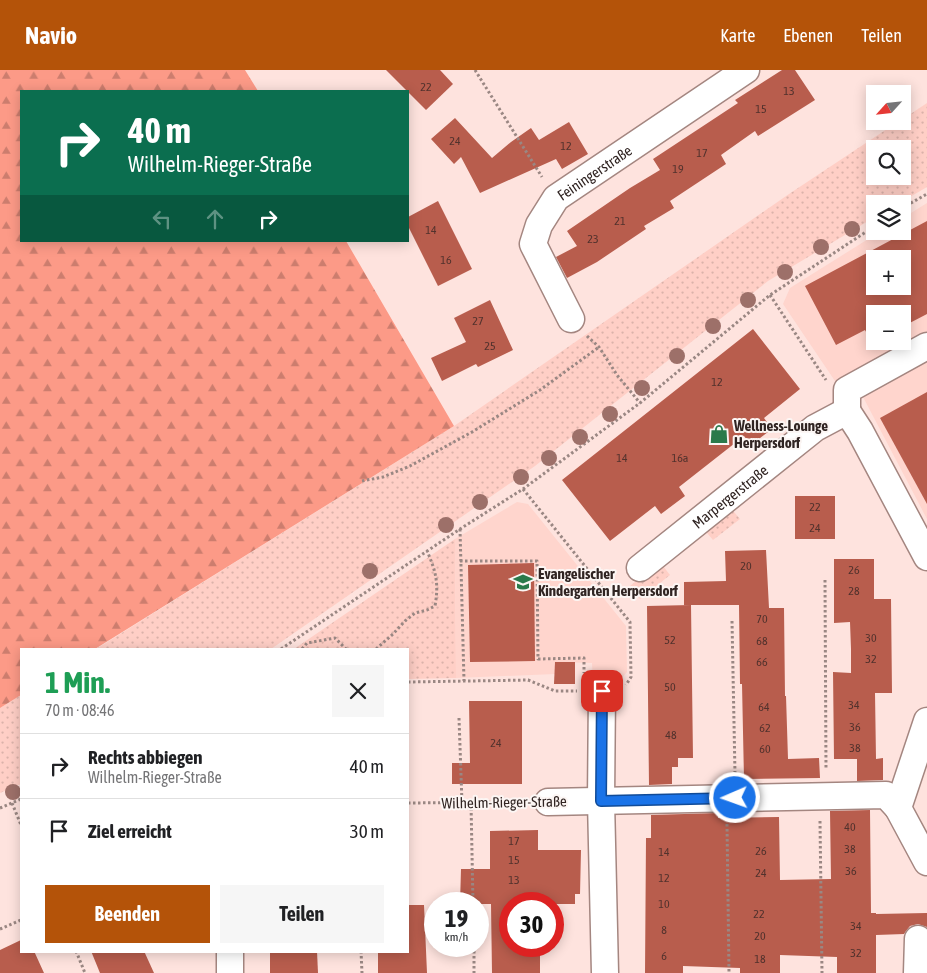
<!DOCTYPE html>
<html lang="de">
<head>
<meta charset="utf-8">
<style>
	:root { --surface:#fff; --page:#f6f6f6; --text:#202124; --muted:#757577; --line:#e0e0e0; --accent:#b45309 }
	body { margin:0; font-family:"Asap Condensed",sans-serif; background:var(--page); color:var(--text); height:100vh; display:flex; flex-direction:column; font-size:19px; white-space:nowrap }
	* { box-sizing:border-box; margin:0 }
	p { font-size:16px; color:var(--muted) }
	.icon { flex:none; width:28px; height:28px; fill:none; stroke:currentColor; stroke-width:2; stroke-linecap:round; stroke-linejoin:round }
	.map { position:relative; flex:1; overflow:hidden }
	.panel { position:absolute; left:20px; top:578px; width:389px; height:305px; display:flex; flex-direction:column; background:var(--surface); border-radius:0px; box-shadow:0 2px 12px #0003 }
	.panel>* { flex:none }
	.banner { position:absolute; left:20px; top:20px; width:389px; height:152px; border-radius:0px; box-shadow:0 2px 12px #0003; background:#0b6e4f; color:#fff; overflow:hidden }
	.needle { width:32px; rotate:243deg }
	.controls { position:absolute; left:866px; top:15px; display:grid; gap:10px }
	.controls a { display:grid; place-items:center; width:45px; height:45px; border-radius:0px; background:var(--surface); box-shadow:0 2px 12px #0003; font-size:25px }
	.speed { position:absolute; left:424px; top:822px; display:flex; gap:10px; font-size:25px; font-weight:700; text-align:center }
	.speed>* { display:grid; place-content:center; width:65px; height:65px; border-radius:50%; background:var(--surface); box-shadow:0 2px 12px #0003; line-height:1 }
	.speed small { font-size:12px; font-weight:400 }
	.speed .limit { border:8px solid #d22; background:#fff; color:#111 }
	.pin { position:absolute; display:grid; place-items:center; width:42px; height:42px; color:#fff; margin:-21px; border-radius:10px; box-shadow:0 2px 8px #0006 }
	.me { position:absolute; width:55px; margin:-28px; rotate:268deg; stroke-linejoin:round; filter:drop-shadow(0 0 4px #0008) }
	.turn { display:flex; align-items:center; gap:18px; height:105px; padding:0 25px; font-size:22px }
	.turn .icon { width:65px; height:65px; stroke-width:2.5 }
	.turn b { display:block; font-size:35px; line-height:42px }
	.lanes { display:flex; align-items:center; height:48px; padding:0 25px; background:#0003; justify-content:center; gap:25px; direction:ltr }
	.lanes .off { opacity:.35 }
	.round { display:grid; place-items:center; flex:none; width:52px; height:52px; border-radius:0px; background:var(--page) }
	.headline { display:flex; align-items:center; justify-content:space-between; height:85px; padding:0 25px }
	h1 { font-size:30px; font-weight:700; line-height:38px; color:#1e9e55 }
	.primary-button { display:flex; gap:10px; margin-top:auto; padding:10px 25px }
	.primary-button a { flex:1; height:58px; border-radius:0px; background:var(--accent); color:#fff; font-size:20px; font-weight:700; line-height:58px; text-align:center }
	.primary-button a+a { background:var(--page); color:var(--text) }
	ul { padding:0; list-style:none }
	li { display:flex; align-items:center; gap:15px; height:65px; padding:0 25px; border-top:1px solid var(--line) }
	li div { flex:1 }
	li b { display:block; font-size:19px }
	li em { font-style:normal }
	header { display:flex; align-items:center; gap:30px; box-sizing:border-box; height:70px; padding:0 25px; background:var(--accent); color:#fff }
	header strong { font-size:24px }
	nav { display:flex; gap:28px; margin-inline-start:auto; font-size:18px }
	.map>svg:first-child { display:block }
</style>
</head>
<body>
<header>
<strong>Navio</strong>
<nav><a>Karte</a><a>Ebenen</a><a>Teilen</a></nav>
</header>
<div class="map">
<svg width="927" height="903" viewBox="0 0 927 903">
	<defs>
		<pattern id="grass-dots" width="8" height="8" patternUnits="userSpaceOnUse" patternTransform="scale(1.25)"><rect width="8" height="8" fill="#ffcfc6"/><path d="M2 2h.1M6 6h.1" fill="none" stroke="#dbb2aa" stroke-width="1.8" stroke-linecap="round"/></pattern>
		<pattern id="forest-firs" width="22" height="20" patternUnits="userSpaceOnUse" patternTransform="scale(1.25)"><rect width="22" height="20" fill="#fc9a87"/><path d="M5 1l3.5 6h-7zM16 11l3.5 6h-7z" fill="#cc7d6e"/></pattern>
	</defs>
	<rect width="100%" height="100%" fill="#fee3de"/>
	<g fill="#ffd5cd" fill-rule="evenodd">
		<path d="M927,133V449L862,325L835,311L783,234L790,218L881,161H902L903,148ZM875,189H902V216H875ZM875,244H902V271H875Z"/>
		<path d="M517,432L528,434L626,556L627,602L621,609L613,614L593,615L592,593L555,592V604L456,608L455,469Z"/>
	</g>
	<g fill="url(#grass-dots)" fill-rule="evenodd">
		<path d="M927,33V117L898,134H875V147L768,211L535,396L271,579H96L454,356L789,124L899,51H902L903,49ZM875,79H902V106H875Z"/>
		<path d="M729,436L740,449L713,470L702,457Z"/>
		<path d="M455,469L456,608L408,609V579H294Z"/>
		<path d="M660,492L670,505L640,529L630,516Z"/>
		<path d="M21,625V714L0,723V638Z"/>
	</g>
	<path fill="url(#forest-firs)" d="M0,0H245L258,21H21V171H346L454,356L95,579H21V625L0,638Z"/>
	<g fill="#b85d4d" fill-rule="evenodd">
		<path d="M386,0H440L453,14L426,40Z"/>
		<path d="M782,0H795L815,30L758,66L755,61L721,85L726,94L670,131L674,138L644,156L646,159L597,192L567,208L556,187L577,176L567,161L630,118L660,100L653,89L738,33L735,30Z"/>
		<path d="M455,48L492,88L511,72L531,58L539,70L569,52L588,84L562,99L556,89L480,123L461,87L454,94L431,69Z"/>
		<path d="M438,131L472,199L438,216L408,156V147Z"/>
		<path d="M927,151V244L902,257V244H875V271H876L872,273L865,260L836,275L805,216ZM875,189H902V216H875Z"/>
		<path d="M490,230L513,280L478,297L476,294L442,311L431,288L466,272L454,248Z"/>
		<path d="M753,259L800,319L764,348L772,359L751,375L744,366L679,417L685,426L661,444L655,436L610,471L562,410Z"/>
		<path d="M927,322V434L880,348Z"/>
		<rect x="795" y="426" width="40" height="43"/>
		<path d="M766,480L769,538H784L785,626H786L788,689L819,688L820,708L744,709L742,614H740L739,535H684V512L726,511L725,481Z"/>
		<path d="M834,489H874V529H891L892,623H875L876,689L883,688V710L857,711V689H834L833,602L851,603V579L850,552L834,553Z"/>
		<path d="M534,493L535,591L470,592L468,495Z"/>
		<path d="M691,535L693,688H678V697H672V714L649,715L647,536Z"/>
		<path d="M555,592H575V614H554Z"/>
		<path d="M469,631H522V714H452V693H470Z"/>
		<path d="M870,740L871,843H876V844L927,843V857L918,854L910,856L906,861L904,864L876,865V903H837V887L780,885V903H740V898L683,896V903H645L646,768H651V745L718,743V748L779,747L780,810L831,809L830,741Z"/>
		<path d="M538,760V780H581L580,824H575V834H510V876H540V903H492L491,834H460L461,799H490V761Z"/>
		<path d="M408,835H424L427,903H378V881H408Z"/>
		<path d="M21,870V881H34L44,903H0V880Z"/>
		<path d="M91,881H144L154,903H100Z"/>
		<path d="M270,881H317L318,903H270Z"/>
	</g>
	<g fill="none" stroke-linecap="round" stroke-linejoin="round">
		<g stroke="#a48680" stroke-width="29">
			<g id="minor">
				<path id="s1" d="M571,249L533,174L539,155L556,128L746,0"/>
				<path d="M847,341V320L927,276"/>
				<path id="s2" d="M640,498L815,358L847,341L860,361L927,487"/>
				<path d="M602,621L601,731L605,903"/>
				<path d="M927,651L898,738L927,792"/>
				<path d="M548,732L886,725L898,738"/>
				<path d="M230,881V903"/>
				<path d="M917,903L918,869"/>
			</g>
		</g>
		<g stroke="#9a8783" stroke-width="3" stroke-dasharray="2.5 2.5" stroke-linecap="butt">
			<path d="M475,0L542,107"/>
			<path d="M902,138L927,124"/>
			<path d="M770,225L826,310"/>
			<path d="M587,266L599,277L617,305L640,333"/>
			<path d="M362,411L383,407L410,396L472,362L540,320L599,277"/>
			<path d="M523,419L630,552L631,607L626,615"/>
			<path d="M460,459L464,611"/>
			<path d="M460,491H537L538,589L584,588V603"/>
			<path d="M825,510L826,700"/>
			<path d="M608,524L620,514"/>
			<path d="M732,551L735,704"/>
			<path d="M281,579L460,459L523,419L640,333L770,225L875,156"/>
			<path d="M302,579L307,573L335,568L346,579"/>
			<path d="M376,579L393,564L405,551L415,543L427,540L435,536C439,514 436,501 427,481"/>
			<path d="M408,612L528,610L555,621H577"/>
			<path d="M459,648L462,733"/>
			<path d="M12,733L21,755"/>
			<path d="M408,733L523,732"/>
			<path d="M471,733L473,834"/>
			<path d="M0,738L21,729"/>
			<path d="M820,751L822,903"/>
			<path d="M727,754L729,903"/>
			<path d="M0,859L21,850"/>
			<path d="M474,876V903"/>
			<path d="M76,881L85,903"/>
			<path d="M361,881L362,903"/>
		</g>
		<use href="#minor" stroke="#fff" stroke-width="26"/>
	</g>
	<g fill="#9d7069">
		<circle cx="852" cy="159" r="8"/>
		<circle cx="821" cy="177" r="8"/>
		<circle cx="785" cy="202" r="8"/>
		<circle cx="748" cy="230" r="8"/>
		<circle cx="713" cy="256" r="8"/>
		<circle cx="677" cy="286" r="8"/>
		<circle cx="642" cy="318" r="8"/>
		<circle cx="610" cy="344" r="8"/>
		<circle cx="580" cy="367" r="8"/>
		<circle cx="549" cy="388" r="8"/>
		<circle cx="521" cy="407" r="8"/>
		<circle cx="480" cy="432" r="8"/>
		<circle cx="446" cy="455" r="8"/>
		<circle cx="370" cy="501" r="8"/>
		<circle cx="13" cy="722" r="8"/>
	</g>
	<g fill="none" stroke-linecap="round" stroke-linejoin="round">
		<g stroke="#114b97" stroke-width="12">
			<path id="route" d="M602,621L601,731L735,728"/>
		</g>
		<use href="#route" stroke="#1a73e8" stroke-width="9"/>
	</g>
	<defs>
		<g id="shop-bare" transform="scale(1.5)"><path d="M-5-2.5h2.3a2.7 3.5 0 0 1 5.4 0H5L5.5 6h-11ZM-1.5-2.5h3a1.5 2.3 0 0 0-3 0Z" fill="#2a7a4b" stroke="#fcf6f4" stroke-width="2.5" paint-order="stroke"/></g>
		<g id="school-bare" transform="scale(1.5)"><path d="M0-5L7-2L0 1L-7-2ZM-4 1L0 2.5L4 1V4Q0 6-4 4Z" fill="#2a7a4b" stroke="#fcf6f4" stroke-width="2.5" paint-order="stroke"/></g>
	</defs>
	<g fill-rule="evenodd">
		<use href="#shop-bare" x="719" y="364"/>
		<use href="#school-bare" x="523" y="512"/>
	</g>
	<g text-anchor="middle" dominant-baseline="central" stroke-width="4" stroke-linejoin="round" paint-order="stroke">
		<g font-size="12" fill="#52322d">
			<text x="426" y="17">22</text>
			<text x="789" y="21">13</text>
			<text x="761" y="39">15</text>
			<text x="455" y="71">24</text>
			<text x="566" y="76">12</text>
			<text x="702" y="83">17</text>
			<text x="678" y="99">19</text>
			<text x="620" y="151">21</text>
			<text x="431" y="160">14</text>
			<text x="593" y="169">23</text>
			<text x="446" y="190">16</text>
			<text x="478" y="251">27</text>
			<text x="490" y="276">25</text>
			<text x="717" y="312">12</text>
			<text x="622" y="388">14</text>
			<text x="680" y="388">16a</text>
			<text x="815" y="437">22</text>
			<text x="815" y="458">24</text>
			<text x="746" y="496">20</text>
			<text x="854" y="500">26</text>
			<text x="854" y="521">28</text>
			<text x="762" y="549">70</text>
			<text x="871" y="568">30</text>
			<text x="670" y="570">52</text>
			<text x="762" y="571">68</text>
			<text x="871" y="589">32</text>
			<text x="762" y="592">66</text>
			<text x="670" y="617">50</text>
			<text x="854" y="635">34</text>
			<text x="764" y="637">64</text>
			<text x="855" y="657">36</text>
			<text x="765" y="658">62</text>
			<text x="671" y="665">48</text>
			<text x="496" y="673">24</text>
			<text x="855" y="678">38</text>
			<text x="765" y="679">60</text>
			<text x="850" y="757">40</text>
			<text x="514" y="771">17</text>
			<text x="850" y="779">38</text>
			<text x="761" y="781">26</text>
			<text x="664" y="782">14</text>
			<text x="514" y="790">15</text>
			<text x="851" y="801">36</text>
			<text x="761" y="803">24</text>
			<text x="664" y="808">12</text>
			<text x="514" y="810">13</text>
			<text x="664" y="834">10</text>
			<text x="759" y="844">22</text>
			<text x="856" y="856">34</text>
			<text x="664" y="860">8</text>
			<text x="760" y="866">20</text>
			<text x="856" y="883">32</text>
			<text x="664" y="886">6</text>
			<text x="760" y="889">18</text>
		</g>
		<g font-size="15" fill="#302422" stroke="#fcf6f4">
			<text stroke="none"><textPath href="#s1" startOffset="182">Feiningerstraße</textPath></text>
			<text stroke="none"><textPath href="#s2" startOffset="115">Marpergerstraße</textPath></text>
			<text transform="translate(504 732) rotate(-1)">Wilhelm-Rieger-Straße</text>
		</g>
		<g font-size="15" font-weight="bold" fill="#302422" stroke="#fcf6f4" text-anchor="start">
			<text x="734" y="355">Wellness-Lounge<tspan x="734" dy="17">Herpersdorf</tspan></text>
			<text x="538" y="503">Evangelischer<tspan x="538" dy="17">Kindergarten Herpersdorf</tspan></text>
		</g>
	</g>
</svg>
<div class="controls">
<a><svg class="needle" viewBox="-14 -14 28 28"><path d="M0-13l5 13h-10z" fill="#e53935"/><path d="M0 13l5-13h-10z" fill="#757577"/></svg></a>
<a><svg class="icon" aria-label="search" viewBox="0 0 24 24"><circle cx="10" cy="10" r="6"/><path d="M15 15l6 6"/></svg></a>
<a><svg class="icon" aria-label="layers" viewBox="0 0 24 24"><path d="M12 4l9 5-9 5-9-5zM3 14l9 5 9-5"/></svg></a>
<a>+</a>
<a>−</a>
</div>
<div class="speed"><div>19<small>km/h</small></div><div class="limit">30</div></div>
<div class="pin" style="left:602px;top:621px;background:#d93025"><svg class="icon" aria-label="arrive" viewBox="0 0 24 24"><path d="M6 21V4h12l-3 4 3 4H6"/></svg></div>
<svg class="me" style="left:735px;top:728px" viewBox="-20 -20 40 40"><circle r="17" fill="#1a73e8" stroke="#fff" stroke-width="3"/><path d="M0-11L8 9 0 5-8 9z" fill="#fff"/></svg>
<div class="banner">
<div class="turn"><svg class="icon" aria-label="right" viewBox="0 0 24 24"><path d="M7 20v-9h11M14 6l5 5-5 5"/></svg><div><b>40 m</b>Wilhelm-Rieger-Straße</div></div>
<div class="lanes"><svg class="icon off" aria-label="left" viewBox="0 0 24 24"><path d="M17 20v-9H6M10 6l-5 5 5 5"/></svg><svg class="icon off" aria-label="ahead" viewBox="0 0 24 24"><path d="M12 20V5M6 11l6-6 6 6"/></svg><svg class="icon" aria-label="right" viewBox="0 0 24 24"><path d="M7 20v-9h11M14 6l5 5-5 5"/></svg></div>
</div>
<section class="panel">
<div class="headline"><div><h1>1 Min.</h1><p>70 m · 08:46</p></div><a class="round"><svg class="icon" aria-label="close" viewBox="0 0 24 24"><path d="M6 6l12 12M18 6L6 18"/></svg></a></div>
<ul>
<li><svg class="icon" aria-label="right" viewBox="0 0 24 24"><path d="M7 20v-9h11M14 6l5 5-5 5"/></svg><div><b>Rechts abbiegen</b><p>Wilhelm-Rieger-Straße</p></div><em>40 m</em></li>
<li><svg class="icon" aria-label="arrive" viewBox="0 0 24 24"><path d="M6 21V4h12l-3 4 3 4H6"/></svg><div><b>Ziel erreicht</b></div><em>30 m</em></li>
</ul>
<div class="primary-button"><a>Beenden</a><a>Teilen</a></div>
</section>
</div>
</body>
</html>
